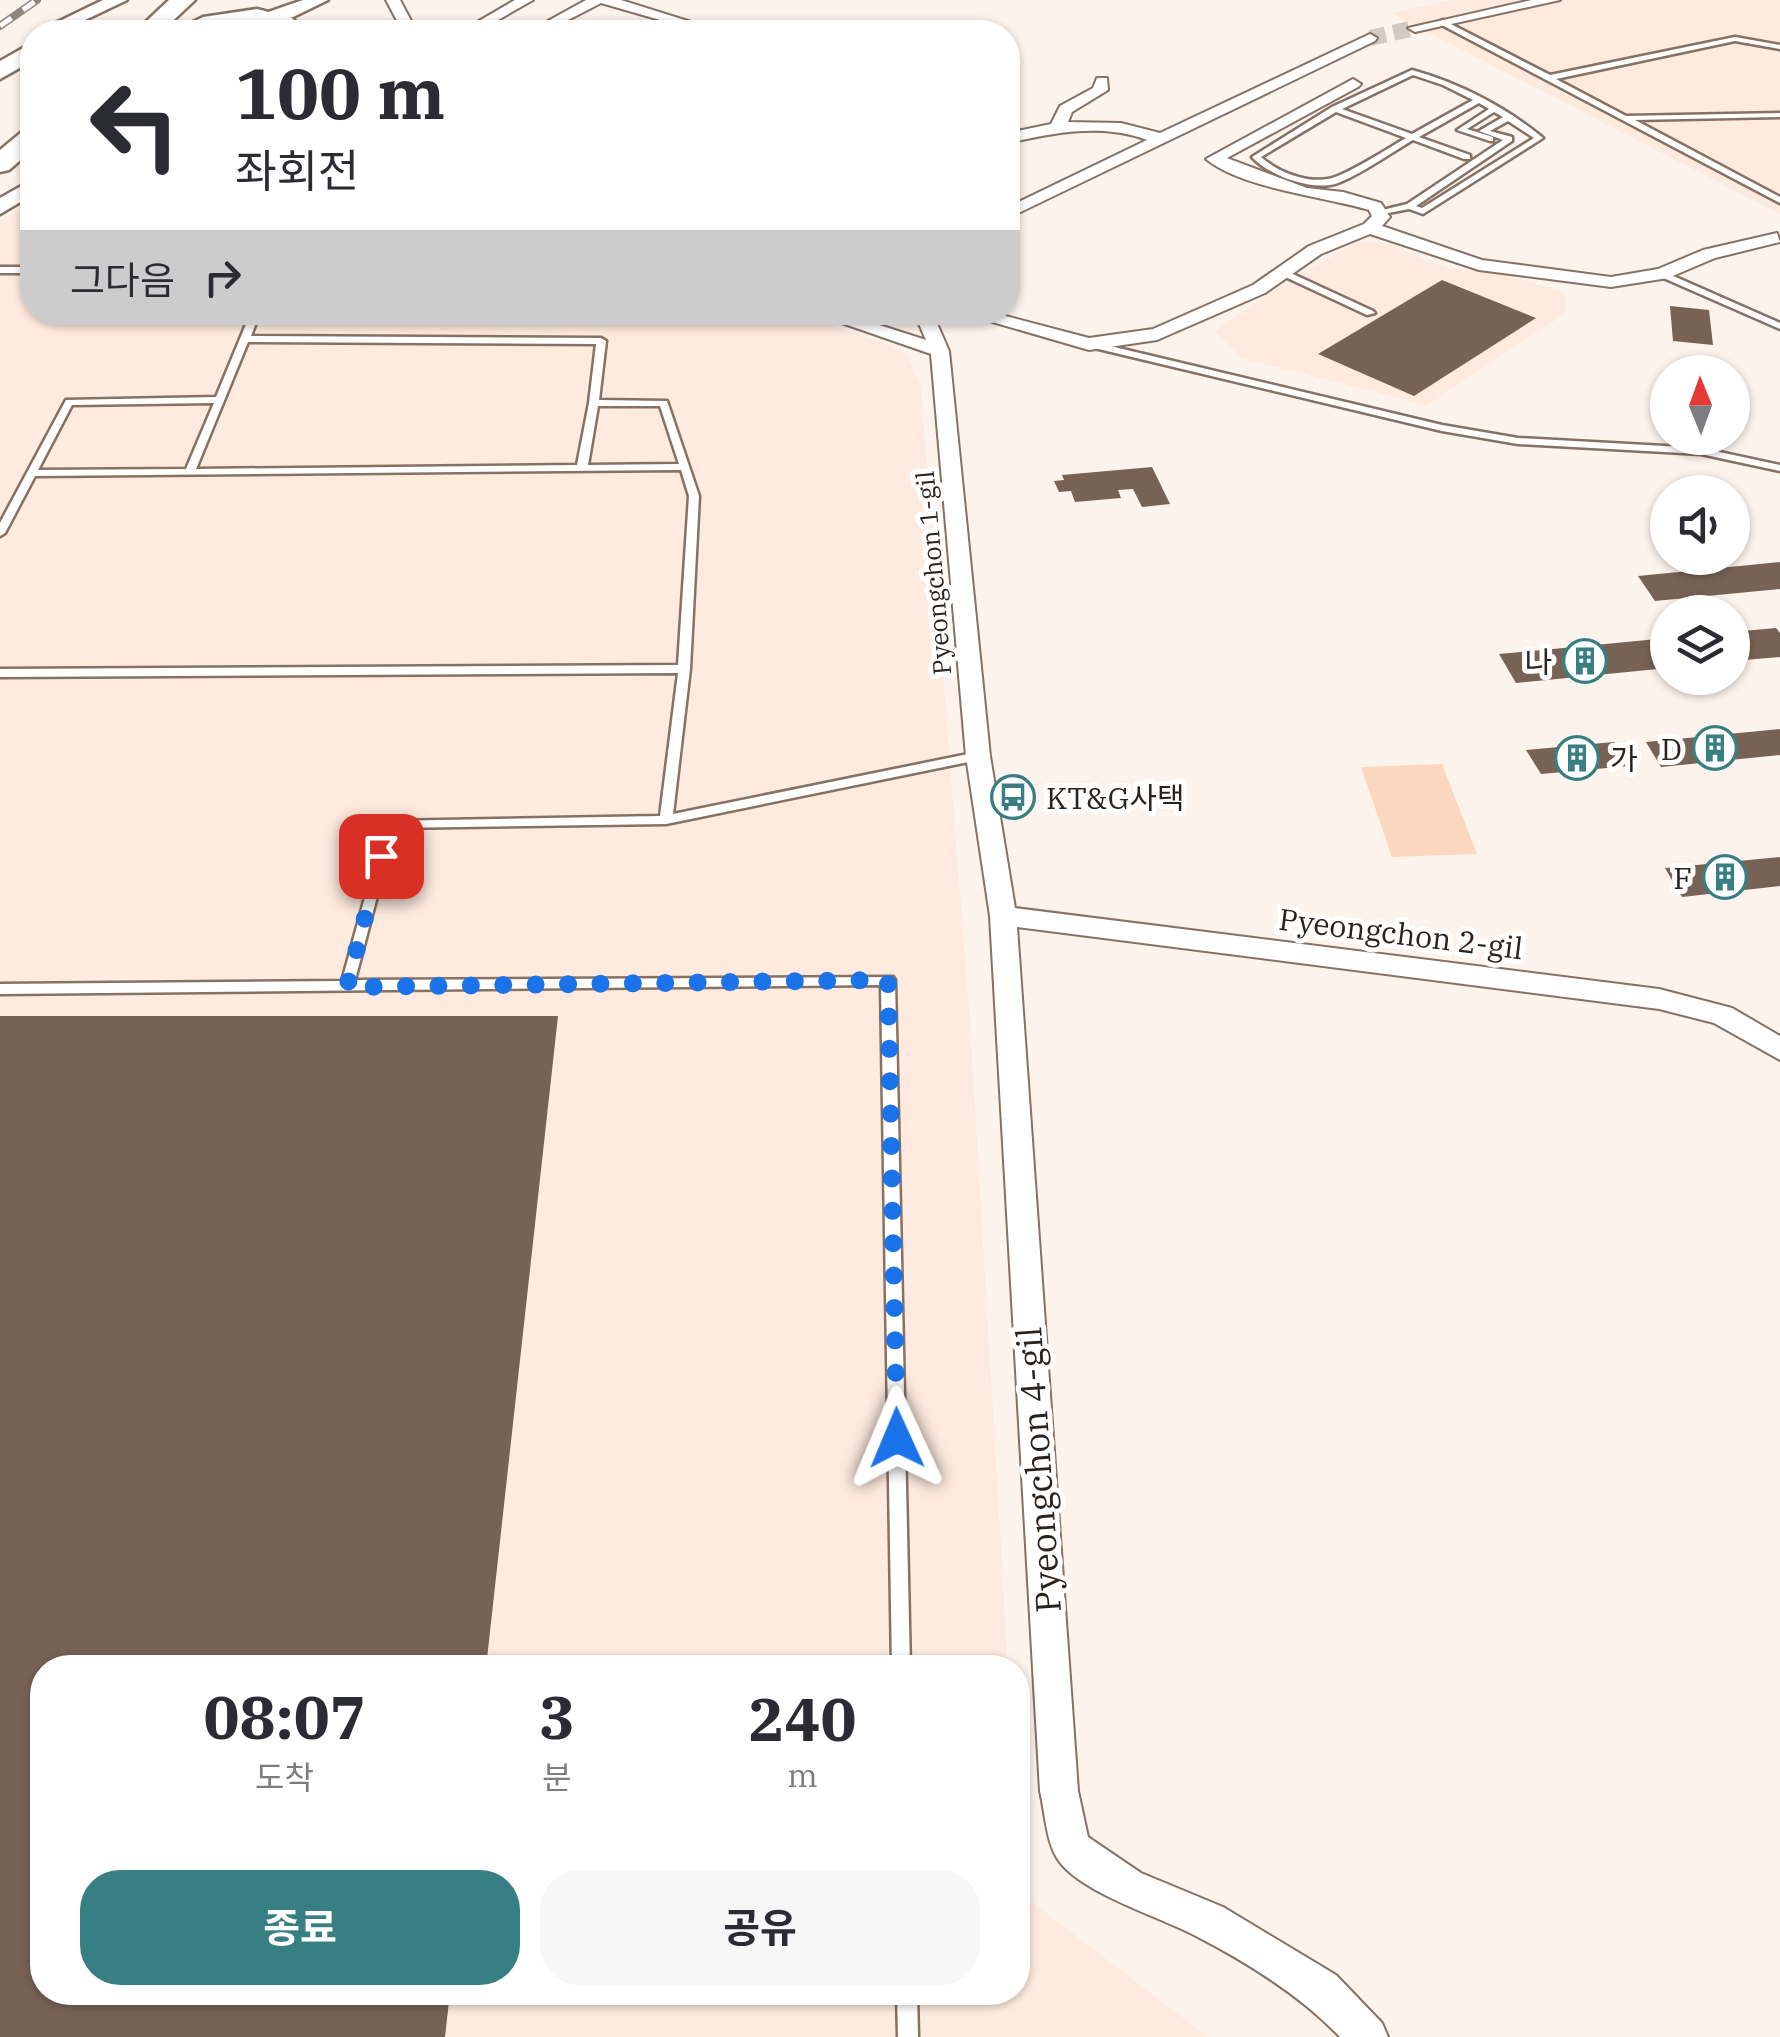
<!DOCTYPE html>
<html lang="ko">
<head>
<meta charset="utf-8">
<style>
	:root { --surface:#fff; --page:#f7f7f7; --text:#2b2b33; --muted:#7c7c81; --accent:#377f83 }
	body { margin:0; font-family:"IBM Plex Serif","Noto Sans KR",serif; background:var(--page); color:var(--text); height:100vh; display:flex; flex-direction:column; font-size:38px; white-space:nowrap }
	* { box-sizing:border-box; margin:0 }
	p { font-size:32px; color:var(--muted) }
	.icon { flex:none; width:55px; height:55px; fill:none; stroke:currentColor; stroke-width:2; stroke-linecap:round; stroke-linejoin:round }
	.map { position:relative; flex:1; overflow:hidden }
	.sheet { position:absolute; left:30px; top:1655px; width:1000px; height:350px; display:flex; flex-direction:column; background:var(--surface); border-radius:40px; box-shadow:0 2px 8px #0004 }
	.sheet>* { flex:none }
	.top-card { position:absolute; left:20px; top:20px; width:1000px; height:305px; border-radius:40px; box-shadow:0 2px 8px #0004; background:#fff; color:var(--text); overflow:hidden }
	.needle { width:65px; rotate:359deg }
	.fabs { position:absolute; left:1650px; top:355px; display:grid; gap:20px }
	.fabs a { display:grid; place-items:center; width:100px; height:100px; border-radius:50%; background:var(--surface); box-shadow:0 2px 8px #0004; font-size:50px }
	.pin { position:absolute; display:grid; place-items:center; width:85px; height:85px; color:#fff; margin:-42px; border-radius:20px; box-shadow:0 5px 15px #0006 }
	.me { position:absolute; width:110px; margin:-55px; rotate:359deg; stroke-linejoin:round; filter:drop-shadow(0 0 8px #0008) }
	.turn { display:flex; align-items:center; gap:35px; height:210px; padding:0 50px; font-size:45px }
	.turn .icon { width:130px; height:130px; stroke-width:2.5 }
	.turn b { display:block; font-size:70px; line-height:85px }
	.then { display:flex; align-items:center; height:95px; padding:0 50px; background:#0003; gap:20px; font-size:38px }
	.eta { display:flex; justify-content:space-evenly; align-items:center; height:170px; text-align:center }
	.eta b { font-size:60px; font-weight:700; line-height:70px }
	.cta { display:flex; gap:20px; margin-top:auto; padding:20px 50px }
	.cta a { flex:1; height:115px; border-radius:40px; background:var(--accent); color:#fff; font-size:40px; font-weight:700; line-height:115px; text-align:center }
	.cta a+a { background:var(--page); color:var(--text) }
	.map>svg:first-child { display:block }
</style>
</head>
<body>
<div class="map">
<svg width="1780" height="2037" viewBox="0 0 1780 2037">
	<rect width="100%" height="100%" fill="#fdf3ed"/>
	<g fill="#feeade">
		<path d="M1452,0H1780V214L1391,13Z"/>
		<path d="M32,201V312H788L871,338L906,353L921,389L970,1023L1008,1667L42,1668V1992H1018V1833L1021,1894L1208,2037H0V221Z"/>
		<path d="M1357,242L1385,243L1446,268L1504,274L1565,293L1566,313L1427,405L1241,358L1215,331L1283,284Z"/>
	</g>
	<path fill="#fcd7c0" d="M1442,764L1477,854L1392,857L1361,767Z"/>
	<g fill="#786255">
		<path d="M1442,280L1536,318L1414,396L1318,354Z"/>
		<path d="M1670,306L1709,310L1713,345L1673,341Z"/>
		<path d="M1152,467L1170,504L1142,507L1133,489L1118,490L1121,498L1075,502L1071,491L1059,492L1054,481L1064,480L1062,475Z"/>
		<path d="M1780,562V589L1655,601L1638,576Z"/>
		<path d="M1776,628L1780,633V657L1732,661V632Z"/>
		<path d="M1668,638V668L1516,683L1499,654Z"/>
		<path d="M1780,729V755L1661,767L1646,742Z"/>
		<path d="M1614,742L1629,766L1541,774L1526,750Z"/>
		<path d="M1780,857V886L1682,897L1665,868Z"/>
		<path d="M0,1016H558L486,1668H42V1992H450L445,2037H0Z"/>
	</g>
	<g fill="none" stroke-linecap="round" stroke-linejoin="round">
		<path stroke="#d3c9c3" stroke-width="16" stroke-dasharray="16 8" stroke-linecap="butt" d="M1370,38L1415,28"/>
		<g stroke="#877163" stroke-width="5">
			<g id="service">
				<path d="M1443,20L1550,75L1735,37L1780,45V49L1735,41L1556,79L1626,116L1780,113V117L1635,120L1780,197V203L1440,24L1439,22Z"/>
				<path d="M1412,70C1459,83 1506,107 1543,138L1423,214L1409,209L1378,215L1374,212L1407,204L1503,140L1479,131L1503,117L1494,112L1467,129L1493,137V141H1490L1457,130L1489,109L1479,103L1419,137L1470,155V159H1464L1413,140C1392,152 1360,175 1338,183C1313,192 1269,176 1252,157L1332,107ZM1413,75L1443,85L1473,100L1412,134L1342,109ZM1336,112L1406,138C1390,147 1344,177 1328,179C1306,183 1278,172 1261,157ZM1508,121L1534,138L1422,208L1416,206L1512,141V137L1490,131Z"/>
				<rect x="0" y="267" width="32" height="6"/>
				<path d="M1282,269L1373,311L1375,313L1367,315L1279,274L1278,272Z"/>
				<path d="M1662,271L1780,323V329L1659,276L1658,274Z"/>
				<path d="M251,312H260L251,336L601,338L606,341L599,400L667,401L699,496L690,669L673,814L978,752L984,756L978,760L666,824L395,828L355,980L893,977L895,980L910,1668H892L881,985L0,994V984L342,981L386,821L660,816L678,673L0,677V669L678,665L689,496L681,470L35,476L5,533L0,536V523L66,400L216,397ZM248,342L596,344L589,403L577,465L196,469ZM214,403L186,469L38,470L72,405ZM598,406H660L679,464L588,465Z"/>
				<path d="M1089,341L1442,425L1518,438L1701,448L1780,465V471L1701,454L1518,444L1442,431L1086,346L1084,344Z"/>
				<path d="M897,1992H917L918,2037H898Z"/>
			</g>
		</g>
		<g stroke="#877163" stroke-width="4">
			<g id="minor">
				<path d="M386,0H400L417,32H403Z"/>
				<path d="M515,0H533L477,32H460Z"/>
				<path d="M586,0H621L723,32H702L601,3L545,32H528Z"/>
				<path d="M1532,0H1560L1415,32L1408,28Z"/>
				<path d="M1370,34L1377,38L1375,41L1008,218V207L1147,140C1101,123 1054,133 1008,143V133L1051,124L1060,106L1093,88L1097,78H1107L1108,90L1072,112L1068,122L1121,123L1160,133Z"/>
				<path d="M1353,79L1361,84L1358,87L1227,158L1307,188L1343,192L1381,203L1390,217L1382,226L1482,260L1611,277L1658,269L1703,250L1777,233L1780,242L1715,258L1668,278L1611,287L1479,270L1370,234L1321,254L1265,293L1157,340L1089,350L958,312H990L1089,338L1153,329L1253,285L1309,246L1364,224L1372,216L1369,210C1323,196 1243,189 1206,159Z"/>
				<path d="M810,312H839L926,340L914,312H932L949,351L990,756L1015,908L1659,989L1732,1008L1780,1036V1060L1714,1023L1659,1009L1017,927L1078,1791L1088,1837L1141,1873L1223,1907L1336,1975L1382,2023L1388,2037H1340C1300,1995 1248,1963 1196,1936C1161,1917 1077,1892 1057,1858C1046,1840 1045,1812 1040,1791L990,916L966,756L931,354Z"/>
			</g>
		</g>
		<g stroke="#877163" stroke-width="5">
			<g id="tertiary">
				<path d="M103,0H127L60,32H37Z"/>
				<path d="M303,0H328L293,17L260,24L251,18Z"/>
				<path d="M32,180V195L0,214V198Z"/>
			</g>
		</g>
		<g stroke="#877163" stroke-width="5">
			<g id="primary">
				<path d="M169,0H195L161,32H135Z"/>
				<path d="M257,9L292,18L306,32C281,34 274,23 253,23C225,23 201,34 174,32L203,17Z"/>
				<path d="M32,43V61L0,79V61Z"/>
				<path d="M32,129V150L9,170L0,172V150L23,131Z"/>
			</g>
		</g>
		<use href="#service" fill="#fff" fill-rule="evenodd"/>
		<use href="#minor" fill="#fff" fill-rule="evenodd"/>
		<use href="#tertiary" fill="#fff" fill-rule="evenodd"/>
		<use href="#primary" fill="#fff" fill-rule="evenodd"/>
		<g stroke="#8f8680" stroke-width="8">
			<path id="rail" d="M0,26L37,0"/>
		</g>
		<use href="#rail" stroke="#fff" stroke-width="5" stroke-dasharray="14" stroke-linecap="butt"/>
	</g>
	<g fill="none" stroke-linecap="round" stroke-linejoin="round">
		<path stroke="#1a73e8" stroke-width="18" stroke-dasharray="0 32.4" d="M381,856L347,987L888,980L897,1438"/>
	</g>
	<defs>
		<g id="building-ring" transform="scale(2.25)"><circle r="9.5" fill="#fff" stroke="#377f83" stroke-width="1.5"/><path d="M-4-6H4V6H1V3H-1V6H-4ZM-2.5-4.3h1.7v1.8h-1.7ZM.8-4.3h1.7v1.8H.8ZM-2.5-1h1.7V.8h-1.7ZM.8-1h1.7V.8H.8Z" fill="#377f83"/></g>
		<g id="bus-ring" transform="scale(2.25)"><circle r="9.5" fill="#fff" stroke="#377f83" stroke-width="1.5"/><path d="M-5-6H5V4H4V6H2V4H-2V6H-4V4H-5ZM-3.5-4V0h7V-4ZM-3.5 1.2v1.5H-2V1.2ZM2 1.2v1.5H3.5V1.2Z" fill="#377f83"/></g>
	</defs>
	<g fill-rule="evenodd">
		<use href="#building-ring" x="1585" y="661"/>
		<use href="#building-ring" x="1715" y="748"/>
		<use href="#building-ring" x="1577" y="758"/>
		<use href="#bus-ring" x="1013" y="797"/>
		<use href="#building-ring" x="1725" y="877"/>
	</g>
	<g text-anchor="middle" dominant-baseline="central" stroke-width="10" stroke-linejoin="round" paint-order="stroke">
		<g font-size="25" fill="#2b221c" stroke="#fff">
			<text transform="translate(933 573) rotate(-95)">Pyeongchon 1-gil</text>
		</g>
		<g font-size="30" fill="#2b221c" stroke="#fff" text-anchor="end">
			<text x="1552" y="661">나</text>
			<text x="1682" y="748">D</text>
			<text x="1610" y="758" text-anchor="start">가</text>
			<text x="1046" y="797" text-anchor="start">KT&amp;G사택</text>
			<text x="1692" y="877">F</text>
		</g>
		<g font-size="30" fill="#2b221c" stroke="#fff">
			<text transform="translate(1401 933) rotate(7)">Pyeongchon 2-gil</text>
		</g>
		<g font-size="35" fill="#2b221c" stroke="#fff">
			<text transform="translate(1038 1470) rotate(-94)">Pyeongchon 4-gil</text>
		</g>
	</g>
</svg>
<div class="fabs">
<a><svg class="needle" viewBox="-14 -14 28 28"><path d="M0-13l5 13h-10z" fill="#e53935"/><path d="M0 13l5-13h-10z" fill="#7c7c81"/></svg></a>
<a><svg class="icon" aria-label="sound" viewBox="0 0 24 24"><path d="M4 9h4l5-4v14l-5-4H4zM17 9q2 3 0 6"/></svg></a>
<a><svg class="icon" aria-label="layers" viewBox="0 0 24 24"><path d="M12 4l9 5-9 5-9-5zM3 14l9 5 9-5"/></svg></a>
</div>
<div class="pin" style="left:381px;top:856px;background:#d93025"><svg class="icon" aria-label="arrive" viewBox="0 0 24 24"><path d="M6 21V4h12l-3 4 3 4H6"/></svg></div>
<svg class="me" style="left:897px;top:1438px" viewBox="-20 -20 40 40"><path d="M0-17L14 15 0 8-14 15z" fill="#1a73e8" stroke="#fff" stroke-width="4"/></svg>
<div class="top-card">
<div class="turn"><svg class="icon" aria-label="left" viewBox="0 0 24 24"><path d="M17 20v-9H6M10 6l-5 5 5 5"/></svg><div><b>100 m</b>좌회전</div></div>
<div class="then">그다음<svg class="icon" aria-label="right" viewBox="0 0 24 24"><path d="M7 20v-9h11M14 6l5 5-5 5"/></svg></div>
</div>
<section class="sheet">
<div class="eta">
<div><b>08:07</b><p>도착</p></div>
<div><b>3</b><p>분</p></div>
<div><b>240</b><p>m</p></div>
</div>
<div class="cta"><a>종료</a><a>공유</a></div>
</section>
</div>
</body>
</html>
